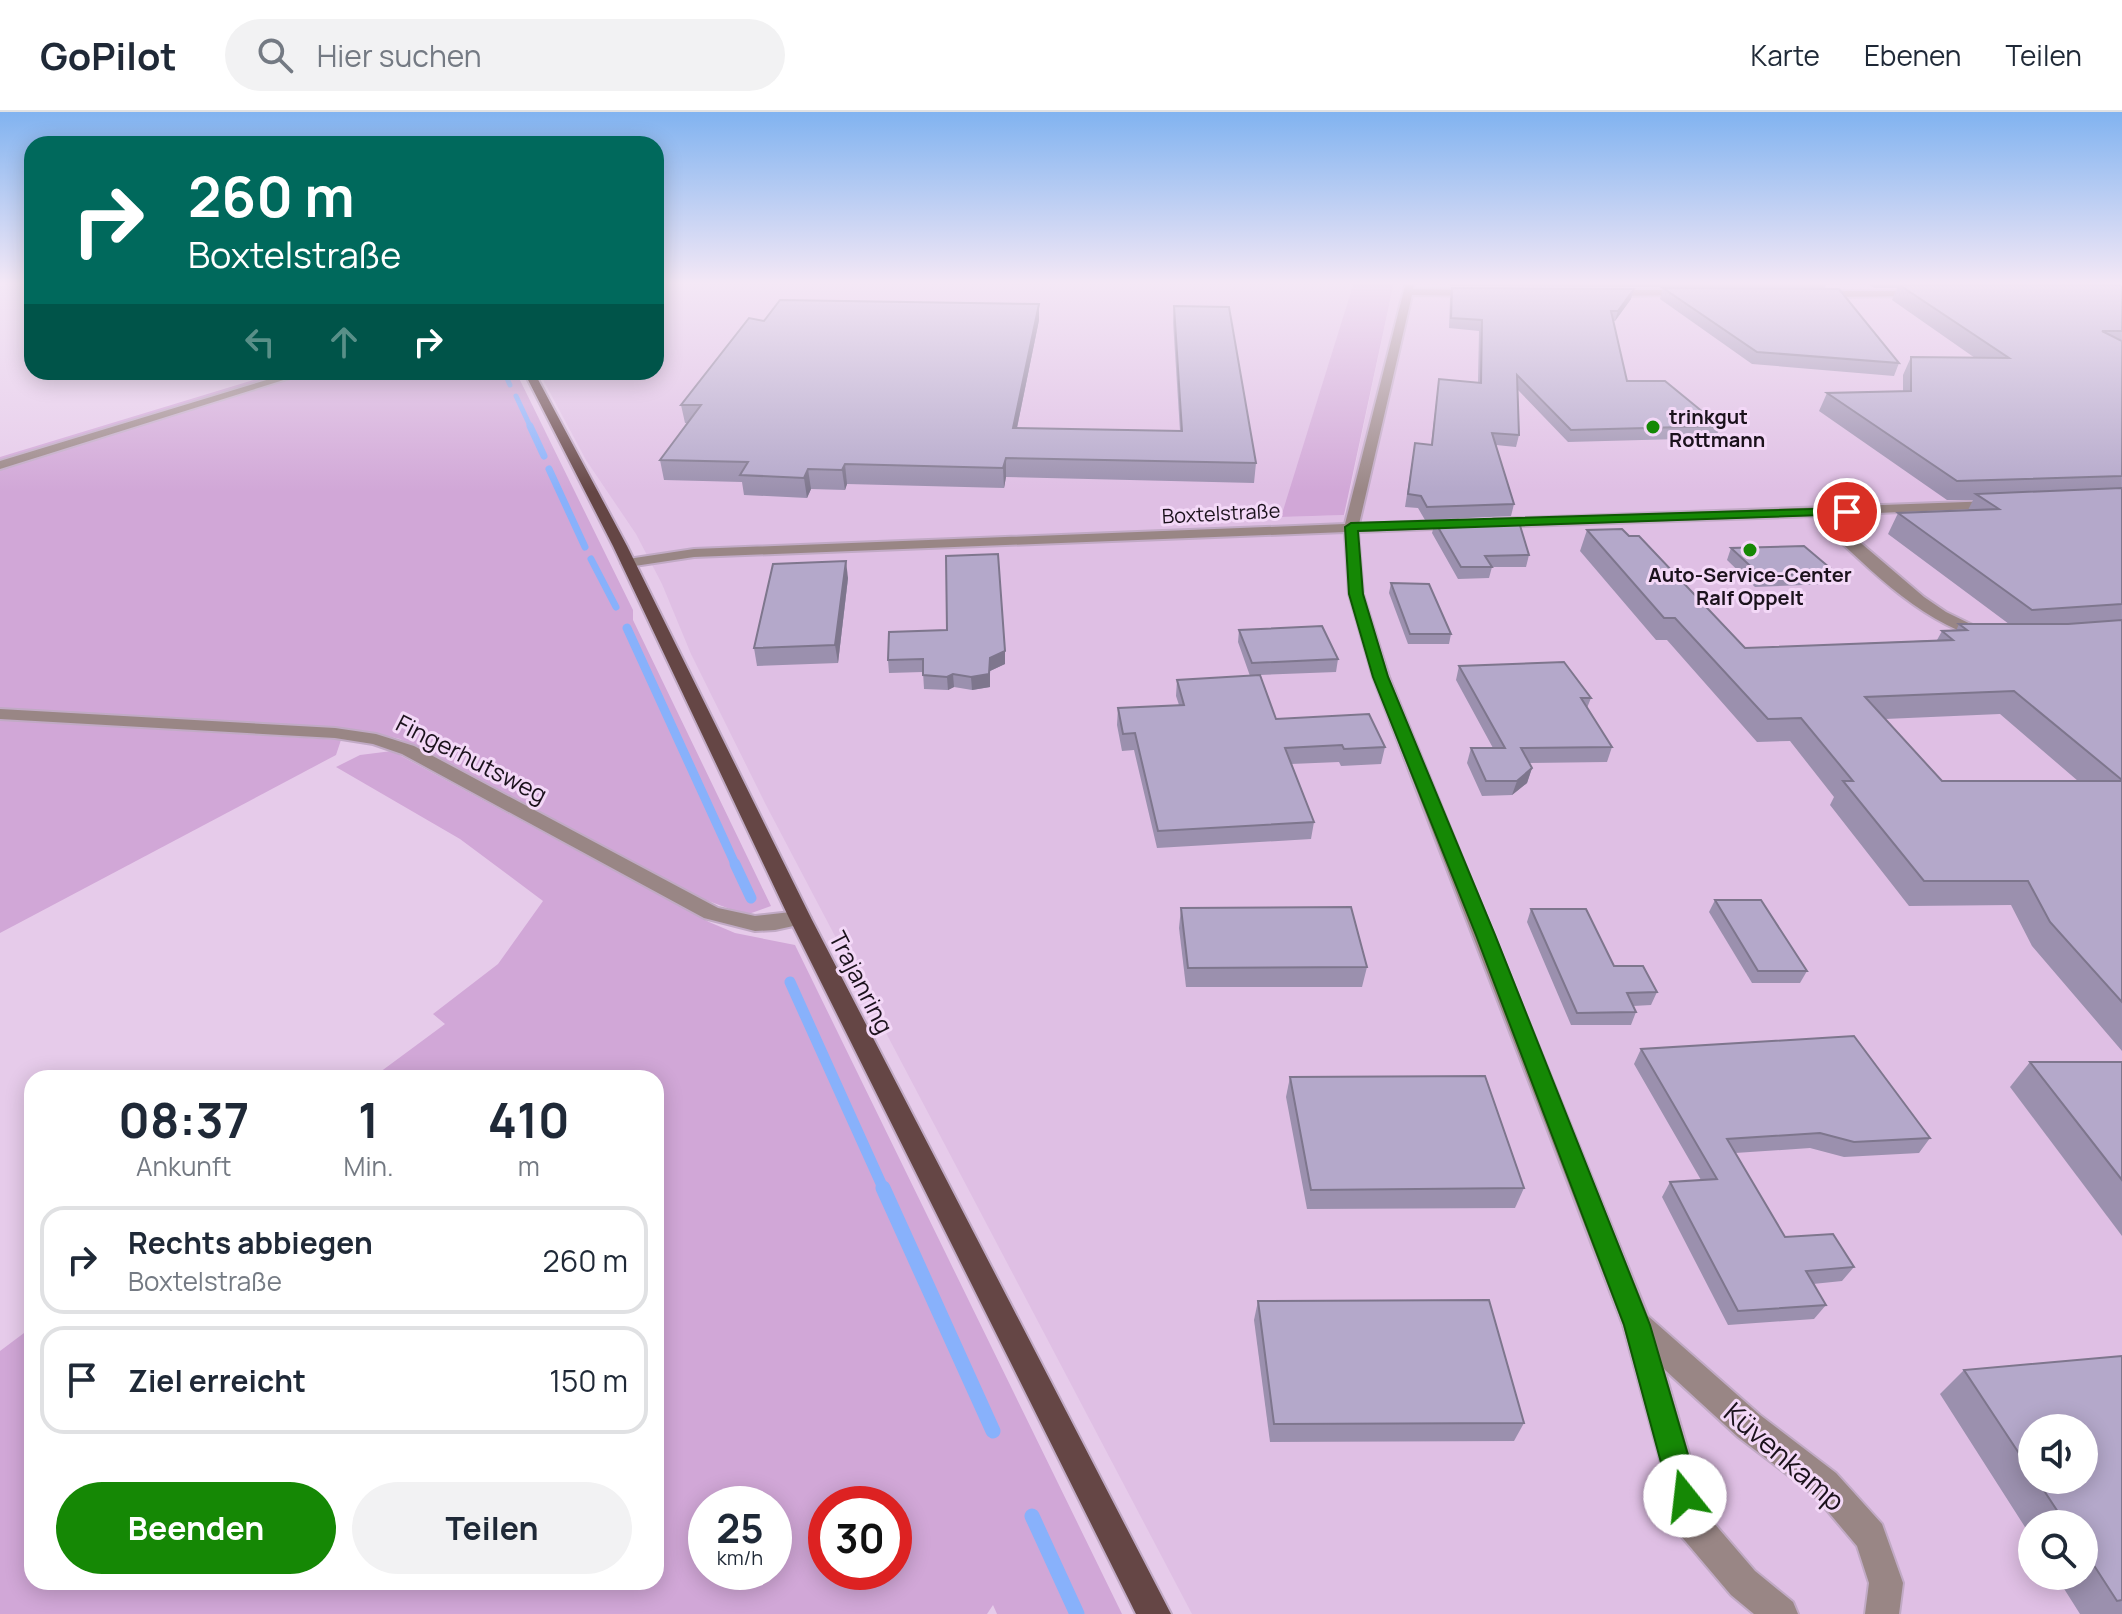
<!DOCTYPE html>
<html lang="de">
<head>
<meta charset="utf-8">
<style>
	:root { --surface:#fff; --page:#f2f2f3; --text:#1f2937; --muted:#747a83; --line:#e0e1e3; --accent:#158805 }
	body { margin:0; font-family:Manrope,sans-serif; background:var(--page); color:var(--text); height:100vh; display:flex; flex-direction:column; font-size:30px; white-space:nowrap }
	* { box-sizing:border-box; margin:0 }
	p { font-size:26px; color:var(--muted) }
	.icon { flex:none; width:44px; height:44px; fill:none; stroke:currentColor; stroke-width:2; stroke-linecap:round; stroke-linejoin:round }
	.map { position:relative; flex:1; overflow:hidden }
	.drawer { position:absolute; left:24px; top:958px; width:640px; height:520px; display:flex; flex-direction:column; background:var(--surface); border-radius:24px; box-shadow:0 4px 20px #0003 }
	.drawer>* { flex:none }
	.top-card { position:absolute; left:24px; top:24px; width:640px; height:244px; border-radius:24px; box-shadow:0 4px 20px #0003; background:#00695c; color:#fff; overflow:hidden }
	.buttons { position:absolute; left:2018px; top:1302px; display:grid; gap:16px }
	.buttons a { display:grid; place-items:center; width:80px; height:80px; border-radius:50%; background:var(--surface); box-shadow:0 4px 20px #0003; font-size:40px }
	.speed { position:absolute; left:688px; top:1374px; display:flex; gap:16px; font-size:40px; font-weight:700; text-align:center }
	.speed>* { display:grid; place-content:center; width:104px; height:104px; border-radius:50%; background:var(--surface); box-shadow:0 4px 20px #0003; line-height:1 }
	.speed small { font-size:20px; font-weight:400 }
	.speed .limit { border:12px solid #d22; background:#fff; color:#111 }
	.pin { position:absolute; display:grid; place-items:center; width:68px; height:68px; color:#fff; margin:-34px; border:4px solid #fff; border-radius:50%; box-shadow:0 2px 8px #0007 }
	.me { position:absolute; width:88px; margin:-44px; rotate:344deg; stroke-linejoin:round; filter:drop-shadow(0 0 6px #0008) }
	.turn { display:flex; align-items:center; gap:28px; height:168px; padding:0 32px; font-size:36px }
	.turn .icon { width:104px; height:104px; stroke-width:2.5 }
	.turn b { display:block; font-size:56px; line-height:68px }
	.lanes { display:flex; align-items:center; height:76px; padding:0 32px; background:#0003; justify-content:center; gap:40px; direction:ltr }
	.lanes .off { opacity:.35 }
	.eta { display:flex; justify-content:space-evenly; align-items:center; height:136px; text-align:center }
	.eta b { font-size:48px; font-weight:700; line-height:56px }
	.cta { display:flex; gap:16px; margin-top:auto; padding:16px 32px }
	.cta a { flex:1; height:92px; border-radius:48px; background:var(--accent); color:#fff; font-size:32px; font-weight:700; line-height:92px; text-align:center }
	.cta a+a { background:var(--page); color:var(--text) }
	ul { padding:0; list-style:none }
	li { display:flex; align-items:center; gap:24px; height:108px; margin:0 16px 12px; padding:0 16px; border:4px solid var(--line); border-radius:24px }
	li div { flex:1 }
	li b { display:block; font-size:30px }
	li em { font-style:normal }
	header { display:flex; align-items:center; gap:48px; box-sizing:border-box; height:112px; padding:0 40px; background:var(--surface); border-bottom:2px solid var(--line) }
	header strong { font-size:38px }
	nav { display:flex; gap:44px; margin-inline-start:auto; font-size:28px }
	.search { width:560px; height:72px; background:var(--page); display:flex; align-items:center; gap:20px; box-sizing:border-box; padding:0 28px; border-radius:44px; color:var(--muted); font-size:30px }
	.map>svg:first-child { display:block }
</style>
</head>
<body>
<header>
<strong>GoPilot</strong>
<div class="search"><svg class="icon" aria-label="search" viewBox="0 0 24 24"><circle cx="10" cy="10" r="6"/><path d="M15 15l6 6"/></svg>Hier suchen</div>
<nav><a>Karte</a><a>Ebenen</a><a>Teilen</a></nav>
</header>
<div class="map">
<svg width="2122" height="1502" viewBox="0 0 2122 1502">
	<rect width="100%" height="100%" fill="#e6cbea"/>
	<path fill="#dfbfe4" fill-rule="evenodd" d="M656,170H1354L1282,405L1345,403L1394,170H2122V1502H1192L766,693L691,542L662,472L636,422L586,348L539,260H656ZM2032,1316H2084V1368H2032ZM2032,1412H2084V1464H2032Z"/>
	<g fill="#d1a7d7" fill-rule="evenodd">
		<path d="M1354,170H1394L1344,403L1281,405Z"/>
		<path d="M246,260H298L0,351V345L260,266Z"/>
		<path d="M312,260H516L633,498V508L771,794L746,803L703,787L400,627L366,619L0,597V356Z"/>
		<path d="M0,608L341,628L336,643L0,821Z"/>
		<path d="M392,639L709,810L735,821L795,833L1122,1502H997L993,1493L987,1502H0V1239L32,1215V1470H656V966H372L445,912L433,902L498,852L543,789L460,727L336,655L360,643ZM706,1392H774V1460H706ZM826,1392H894V1460H826Z"/>
	</g>
	<g fill="none" stroke-linecap="round" stroke-linejoin="round">
		<g stroke="#88b1fb" stroke-width="5">
			<path d="M504,260L510,273"/>
			<path d="M516,284L531,316"/>
		</g>
		<g stroke="#88b1fb" stroke-width="7">
			<path d="M530,314L544,344"/>
			<path d="M549,357L585,435"/>
			<path d="M591,447L616,495"/>
		</g>
		<path stroke="#88b1fb" stroke-width="9" d="M627,516L736,754"/>
		<g stroke="#88b1fb" stroke-width="11">
			<path d="M735,752L751,786"/>
			<path d="M790,870L884,1078"/>
		</g>
		<g stroke="#88b1fb" stroke-width="15">
			<path d="M883,1076L993,1319"/>
			<path d="M1032,1404L1077,1502"/>
		</g>
		<g stroke="#c1aac5" stroke-width="4">
			<g id="minor">
				<path d="M1406,170H1414L1413,177L1478,178L1483,181L1478,184L1412,183L1359,412L1458,408L1465,412L1458,416L1358,420L1363,482L1389,565L1648,1204L1760,1303L1836,1361L1882,1412L1903,1471L1899,1502H1865L1869,1471L1857,1434L1814,1383L1738,1325L1664,1257L1707,1403L1755,1459L1793,1490L1798,1502H1754L1731,1483L1681,1424L1623,1213L1373,565L1349,482L1345,420L694,445L628,455L621,451L628,447L694,437L1345,412Z"/>
				<path d="M1686,178L1689,183L1606,184L1601,181L1606,178Z"/>
				<path d="M1922,179L1925,184L1818,185L1813,182L1818,179Z"/>
				<path d="M293,260H309L0,357V349Z"/>
				<path d="M1994,389L1999,390V396L1828,403L1924,485L1946,500L1991,522L1983,527C1916,509 1862,449 1813,404L1494,415L1487,411L1494,407Z"/>
				<path d="M0,597L335,616L376,622L414,634L718,796L755,804L800,799L807,801L811,806L807,811L775,818L755,819L704,806L402,642L373,632L335,626L0,607Z"/>
			</g>
		</g>
		<g stroke="#c1aac5" stroke-width="4">
			<path id="major" d="M524,260H534L627,434L811,806L1171,1502H1136L789,806L613,434Z"/>
		</g>
		<use href="#minor" fill="#998685" fill-rule="evenodd"/>
		<use href="#major" fill="#654645" fill-rule="evenodd"/>
	</g>
	<g fill="#9b90ae" fill-rule="evenodd">
		<path d="M1450,170H1827L1825,176L1450,174Z"/>
		<path d="M1865,170H2122V939L2032,834L2011,793L1909,794L1830,693L1834,685L1790,629L1757,630L1667,528H1656L1580,439L1587,418L1745,536L1937,528L1942,519H1956L1959,512H2009L1888,422L1898,401L1968,398L1973,388H1947L1819,299L1827,281L1903,279V263L1911,245L1975,246L1892,188L1897,176H1874ZM2000,602L2078,669H1942L1885,607Z"/>
		<path d="M1452,176L1631,187L1615,209H1613L1627,269L1720,314L1716,326L1568,330L1518,278L1519,323L1516,335L1496,333L1514,392L1511,404L1425,408L1418,396L1405,395L1415,331L1431,333L1439,267L1478,271L1479,219L1449,216L1450,186Z"/>
		<path d="M1663,176L1899,251L1894,264L1752,252L1660,187Z"/>
		<path d="M1039,192V208L1017,316L1180,319L1173,210L1174,194L1256,351L1254,371L1006,365L1004,376L847,372L845,378L811,377L807,386L744,383L742,370L664,368L660,348L687,311H685L681,293L764,209Z"/>
		<path d="M1435,410L1529,443L1526,455H1492L1489,466L1458,467L1432,421Z"/>
		<path d="M1731,436L1836,461L1830,472L1755,475L1727,448Z"/>
		<path d="M848,466L838,551L757,554L754,536Z"/>
		<path d="M1391,471L1451,522L1449,532H1408L1389,481Z"/>
		<path d="M1239,518L1338,547L1336,560L1260,563L1276,607L1385,635L1381,652L1341,654L1339,650L1291,652L1314,710L1311,727L1157,736L1134,638L1122,639L1117,613L1118,596L1179,593L1176,584L1177,568L1250,564L1238,530Z"/>
		<path d="M889,520L1005,552L990,559V575L972,578L954,575L948,578L924,577L923,560L889,561L888,548Z"/>
		<path d="M1459,554L1591,586L1587,596L1612,635L1607,650L1529,651L1532,656L1527,671L1512,683L1482,684L1467,651L1471,636H1493L1456,568Z"/>
		<path d="M1715,788L1807,859L1800,871H1752L1709,800Z"/>
		<path d="M1181,796L1367,855L1362,875H1186L1179,816Z"/>
		<path d="M1531,797L1614,854L1657,880L1651,893L1633,894L1636,900L1631,913H1571L1527,810Z"/>
		<path d="M1641,937L1930,1026L1919,1041L1844,1045L1810,1036L1735,1041L1785,1125L1854,1155L1842,1169L1813,1172L1826,1193L1814,1207L1728,1213L1662,1085L1670,1070L1701,1068L1634,952Z"/>
		<path d="M2030,950H2122V1124L2010,975Z"/>
		<path d="M1290,965L1524,1076L1515,1096L1307,1097L1286,985Z"/>
		<path d="M1258,1189L1524,1311L1514,1329L1270,1330L1254,1208Z"/>
		<path d="M2122,1244V1502H2080L2056,1464H2084V1412H2032V1426L1940,1282L1964,1258ZM2032,1316L2084,1368H2032Z"/>
	</g>
	<g fill="#7e768d">
		<path d="M1634,177L1631,187L1615,209L1618,199Z"/>
		<path d="M1039,192V208L1013,335V316Z"/>
		<path d="M1006,346V365L1004,376L1003,356Z"/>
		<path d="M845,352L847,372L845,378L842,358Z"/>
		<path d="M808,357L811,377L807,386L804,366Z"/>
		<path d="M846,449L848,466L838,551L835,533Z"/>
		<path d="M1005,539V552L990,559V575L972,578L971,565L990,546Z"/>
		<path d="M953,562L954,575L948,578L947,565Z"/>
		<path d="M1532,656L1527,671L1512,683L1517,669Z"/>
	</g>
	<g fill="#b4a8ca" stroke="#7e768d" stroke-width="2">
		<path d="M1898,172L2122,173V219H2102L2122,229V364L1957,369L1827,281L1911,279V245L2009,246Z"/>
		<path d="M1452,176L1634,177L1618,199H1611L1627,269H1665L1720,314L1571,318L1517,263L1519,323L1492,321L1514,392L1427,395L1421,384L1408,382L1415,331L1432,333L1439,267L1481,271L1482,208L1451,206Z"/>
		<path d="M1663,176L1839,177L1899,251L1757,240Z"/>
		<path d="M780,188L1039,192L1013,316L1182,319L1174,194L1229,195L1256,351L1006,346L1003,356L845,352L842,358L808,357L804,366L740,363L748,350L660,348L701,293H681L749,206L764,209Z"/>
		<path d="M2122,376V492L2032,498L1898,401L1999,397L1976,382Z"/>
		<path d="M1518,407L1529,443L1485,444L1492,455H1461L1435,410Z"/>
		<path d="M1622,417L1629,424H1639L1745,536L1953,528L1942,519L1967,518L1959,512H2068L2122,508V668L2014,579L1865,585L1942,669H2122V890L2050,810L2028,769H1924L1843,669H1853L1801,606L1768,607L1675,506H1664L1587,418Z"/>
		<path d="M1804,434L1836,461L1760,463L1731,436Z"/>
		<path d="M998,442L1005,539L990,546L989,562L971,565L953,562L947,565L923,563V547L888,548L889,520L947,518L946,444Z"/>
		<path d="M846,449L835,533L754,536L773,452Z"/>
		<path d="M1391,471L1429,472L1451,522H1410Z"/>
		<path d="M1322,514L1338,547L1252,551L1239,518Z"/>
		<path d="M1564,550L1591,586H1581L1612,635L1521,636L1532,656L1517,669H1486L1471,636H1505L1459,554Z"/>
		<path d="M1260,563L1276,607L1369,602L1385,635L1344,637L1342,633L1285,636L1314,710L1158,719L1135,621L1123,622L1118,596L1184,593L1177,568Z"/>
		<path d="M1715,788H1761L1807,859H1758Z"/>
		<path d="M1351,795L1367,855L1188,856L1181,796Z"/>
		<path d="M1531,797H1586L1614,854H1643L1657,880L1627,881L1636,900L1577,901Z"/>
		<path d="M1854,924L1930,1026L1854,1030L1820,1021L1727,1027L1785,1125L1833,1122L1854,1155L1806,1159L1826,1193L1738,1199L1670,1070L1717,1067L1641,937Z"/>
		<path d="M2030,950H2122V1068Z"/>
		<path d="M1485,964L1524,1076L1311,1078L1290,965Z"/>
		<path d="M1489,1188L1524,1311L1274,1312L1258,1189Z"/>
		<path d="M2122,1244V1488L2117,1489L2084,1438V1412H2066L2037,1368H2084V1316H2032V1361L1964,1258Z"/>
	</g>
	<linearGradient id="sky" x2="0" y2="1"><stop stop-color="#81b3f0"/><stop offset="0.45" stop-color="#f4e8f6"/><stop offset="1" stop-color="#f4e8f6" stop-opacity="0"/></linearGradient>
	<rect width="2122" height="380" fill="url(#sky)"/>
	<path fill="#158805" stroke="#0e5803" stroke-width="2" d="M1847,396L1853,400L1851,402L1358,419L1363,482L1388,565L1495,823L1650,1213L1700,1384L1695,1394L1685,1398L1675,1394L1670,1384L1624,1213L1476,823L1373,565L1349,482L1345,415L1351,411Z"/>
	<g fill="#158805" stroke="#f3d8f7" stroke-width="3">
		<circle cx="1653" cy="315" r="8"/>
		<circle cx="1750" cy="438" r="8"/>
	</g>
	<g text-anchor="middle" dominant-baseline="central" stroke-width="6" stroke-linejoin="round" paint-order="stroke">
		<g font-size="20" font-weight="bold" fill="#1b121c" stroke="#f3d8f7" text-anchor="start">
			<text x="1669" y="304">trinkgut<tspan x="1669" dy="23">Rottmann</tspan></text>
			<text x="1750" y="462" text-anchor="middle">Auto-Service-Center<tspan x="1750" dy="23">Ralf Oppelt</tspan></text>
		</g>
		<g font-size="20" fill="#1b121c" stroke="#f3d8f7">
			<text transform="translate(1221 401) rotate(-3)">Boxtelstraße</text>
		</g>
		<g font-size="24" fill="#1b121c" stroke="#f3d8f7">
			<text transform="translate(472 646) rotate(27)">Fingerhutsweg</text>
			<text transform="translate(862 870) rotate(63)">Trajanring</text>
		</g>
		<g font-size="28" fill="#1b121c" stroke="#f3d8f7">
			<text transform="translate(1785 1344) rotate(41)">Küvenkamp</text>
		</g>
	</g>
</svg>
<div class="buttons">
<a><svg class="icon" aria-label="sound" viewBox="0 0 24 24"><path d="M4 9h4l5-4v14l-5-4H4zM17 9q2 3 0 6"/></svg></a>
<a><svg class="icon" aria-label="search" viewBox="0 0 24 24"><circle cx="10" cy="10" r="6"/><path d="M15 15l6 6"/></svg></a>
</div>
<div class="speed"><div>25<small>km/h</small></div><div class="limit">30</div></div>
<div class="pin" style="left:1847px;top:400px;background:#d93025"><svg class="icon" aria-label="arrive" viewBox="0 0 24 24"><path d="M6 21V4h12l-3 4 3 4H6"/></svg></div>
<svg class="me" style="left:1685px;top:1384px" viewBox="-20 -20 40 40"><circle r="19" fill="#fff"/><path d="M0-13L10 11 0 6-10 11z" fill="#158805"/></svg>
<div class="top-card">
<div class="turn"><svg class="icon" aria-label="right" viewBox="0 0 24 24"><path d="M7 20v-9h11M14 6l5 5-5 5"/></svg><div><b>260 m</b>Boxtelstraße</div></div>
<div class="lanes"><svg class="icon off" aria-label="left" viewBox="0 0 24 24"><path d="M17 20v-9H6M10 6l-5 5 5 5"/></svg><svg class="icon off" aria-label="ahead" viewBox="0 0 24 24"><path d="M12 20V5M6 11l6-6 6 6"/></svg><svg class="icon" aria-label="right" viewBox="0 0 24 24"><path d="M7 20v-9h11M14 6l5 5-5 5"/></svg></div>
</div>
<section class="drawer">
<div class="eta">
<div><b>08:37</b><p>Ankunft</p></div>
<div><b>1</b><p>Min.</p></div>
<div><b>410</b><p>m</p></div>
</div>
<ul>
<li><svg class="icon" aria-label="right" viewBox="0 0 24 24"><path d="M7 20v-9h11M14 6l5 5-5 5"/></svg><div><b>Rechts abbiegen</b><p>Boxtelstraße</p></div><em>260 m</em></li>
<li><svg class="icon" aria-label="arrive" viewBox="0 0 24 24"><path d="M6 21V4h12l-3 4 3 4H6"/></svg><div><b>Ziel erreicht</b></div><em>150 m</em></li>
</ul>
<div class="cta"><a>Beenden</a><a>Teilen</a></div>
</section>
</div>
</body>
</html>
